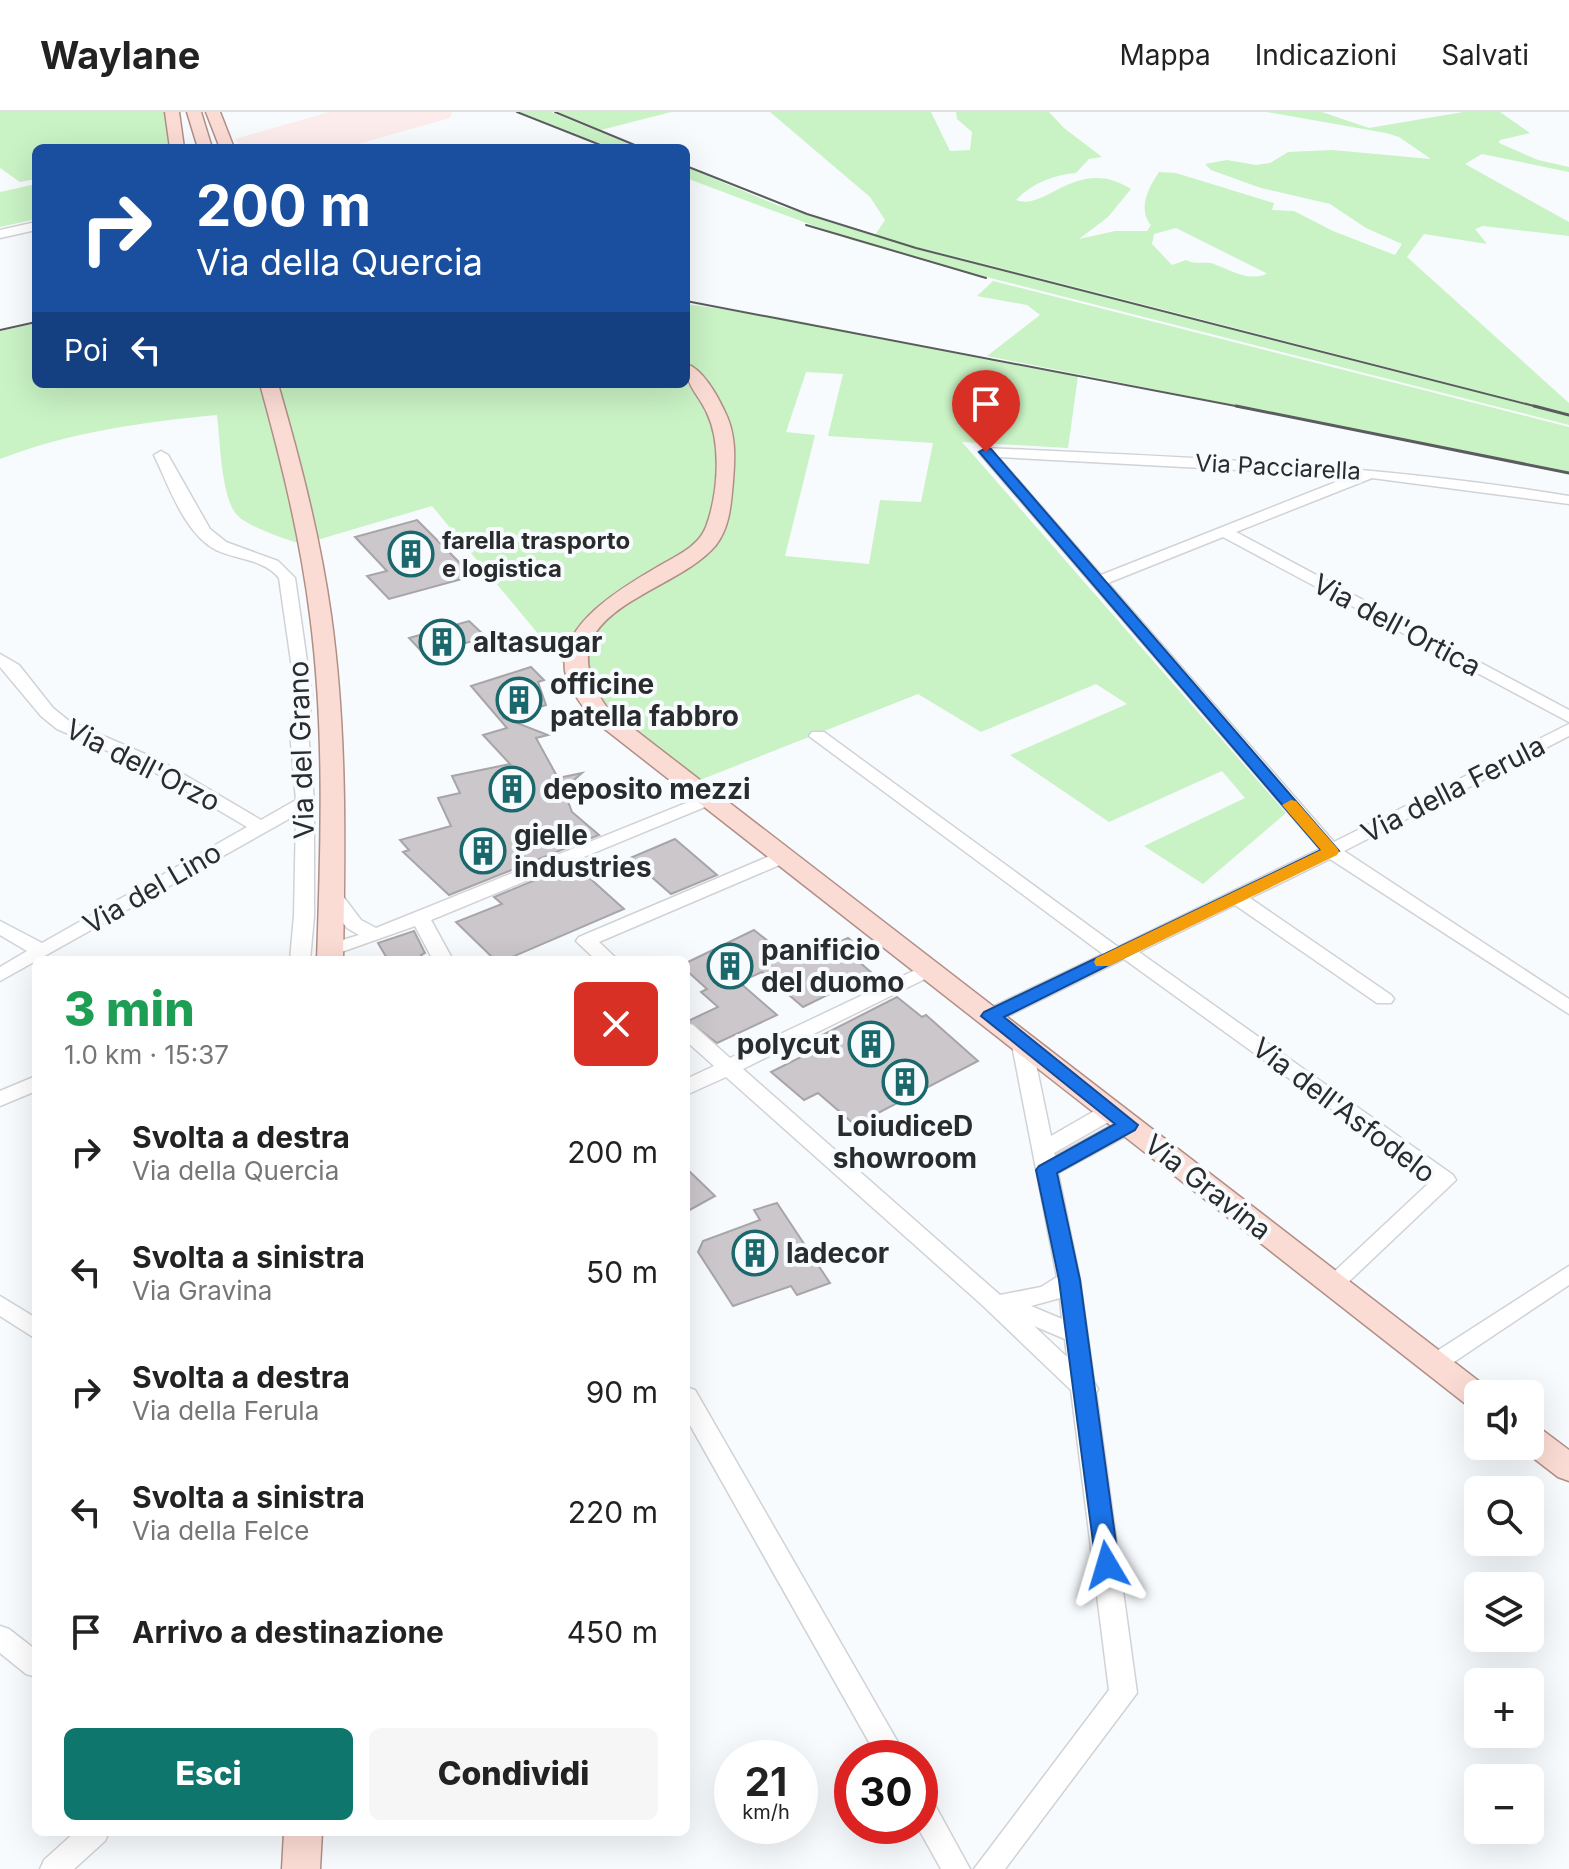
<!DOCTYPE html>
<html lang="it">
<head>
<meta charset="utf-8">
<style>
	:root { --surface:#fff; --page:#f6f6f6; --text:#222; --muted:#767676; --line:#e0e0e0; --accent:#0f766e }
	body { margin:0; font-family:Inter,sans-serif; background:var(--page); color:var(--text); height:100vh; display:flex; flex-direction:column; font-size:30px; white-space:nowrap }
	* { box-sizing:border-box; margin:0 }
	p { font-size:26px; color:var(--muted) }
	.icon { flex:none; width:44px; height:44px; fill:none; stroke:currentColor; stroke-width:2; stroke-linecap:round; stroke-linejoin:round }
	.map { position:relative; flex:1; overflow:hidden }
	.side { position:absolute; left:32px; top:844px; width:658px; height:880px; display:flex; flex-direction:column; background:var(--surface); border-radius:12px; box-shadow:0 8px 32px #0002 }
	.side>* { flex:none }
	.top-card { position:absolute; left:32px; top:32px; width:658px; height:244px; border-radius:12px; box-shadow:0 8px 32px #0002; background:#1a4fa0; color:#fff; overflow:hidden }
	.buttons { position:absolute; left:1464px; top:1268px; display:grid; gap:16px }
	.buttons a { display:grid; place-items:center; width:80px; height:80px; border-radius:12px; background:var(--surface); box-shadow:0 8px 32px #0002; font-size:40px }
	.speed { position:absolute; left:714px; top:1628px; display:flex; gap:16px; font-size:40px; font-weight:700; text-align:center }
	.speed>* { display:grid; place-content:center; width:104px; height:104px; border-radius:50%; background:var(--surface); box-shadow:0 8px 32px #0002; line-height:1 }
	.speed small { font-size:20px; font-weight:400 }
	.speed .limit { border:12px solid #d22; background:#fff; color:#111 }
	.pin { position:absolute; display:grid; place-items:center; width:68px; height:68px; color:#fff; margin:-82px -34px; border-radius:50% 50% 50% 0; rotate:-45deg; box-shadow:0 0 8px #0007 }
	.pin .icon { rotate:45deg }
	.me { position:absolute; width:88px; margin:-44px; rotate:353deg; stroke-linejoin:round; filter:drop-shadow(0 0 6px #0008) }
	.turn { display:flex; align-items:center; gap:28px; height:168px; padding:0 32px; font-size:36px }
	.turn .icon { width:104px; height:104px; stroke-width:2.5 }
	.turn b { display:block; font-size:56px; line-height:68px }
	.then { display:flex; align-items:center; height:76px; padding:0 32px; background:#0003; gap:16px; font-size:30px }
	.round { display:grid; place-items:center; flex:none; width:84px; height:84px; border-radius:12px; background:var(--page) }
	.headline { display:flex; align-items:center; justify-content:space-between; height:136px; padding:0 32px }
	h1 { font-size:48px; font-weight:800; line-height:60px; color:#1e9e55 }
	.button { display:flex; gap:16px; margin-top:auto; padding:16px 32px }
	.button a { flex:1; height:92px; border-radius:12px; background:var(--accent); color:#fff; font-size:32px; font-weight:800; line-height:92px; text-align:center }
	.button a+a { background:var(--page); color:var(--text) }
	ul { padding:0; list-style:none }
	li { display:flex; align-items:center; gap:24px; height:120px; padding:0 32px }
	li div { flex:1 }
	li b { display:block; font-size:30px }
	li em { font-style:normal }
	header { display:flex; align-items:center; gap:48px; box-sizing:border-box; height:112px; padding:0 40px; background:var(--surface); border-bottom:2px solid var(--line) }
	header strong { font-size:38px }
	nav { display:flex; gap:44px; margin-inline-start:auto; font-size:28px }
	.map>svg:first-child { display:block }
</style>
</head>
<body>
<header>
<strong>Waylane</strong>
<nav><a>Mappa</a><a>Indicazioni</a><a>Salvati</a></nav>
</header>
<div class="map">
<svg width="1569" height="1757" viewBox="0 0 1569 1757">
	<rect width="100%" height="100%" fill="#f8fbfe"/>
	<path fill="#fcecec" d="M329,0H452L450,6L344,36H242L235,27Z"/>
	<g fill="#c9f2c5" fill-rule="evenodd">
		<path d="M0,0H165L170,36H36V67L20,70L0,56Z"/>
		<path d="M520,0H551L639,36H611Z"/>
		<path d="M558,0H671L601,18Z"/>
		<path d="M770,0H931L950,39L970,38L972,20L957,7L956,0H1049L1064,16L1102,45L1089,47L1076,61C1053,63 1032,71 1016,88C1046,100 1077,43 1131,77L1108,105L1079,127L1115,119H1147L1151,113C1137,96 1149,75 1159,60L1176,61L1274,91L1272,98L1294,99L1333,119L1395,143L1402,132L1366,116L1330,92L1261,76L1211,58L1205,52L1227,48L1256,53L1270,51L1288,40L1332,38L1431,47L1399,25L1386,21L1267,0H1322L1369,16L1463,0H1500L1530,21L1500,28L1499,31L1538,48L1569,55V60L1482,42L1465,52L1569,110V124L1483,114L1475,117L1487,132L1424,122L1407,145L1569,291V302L890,127L1569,304V313L955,157L852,128L686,66V55L777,93L875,123L885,108L870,85ZM1176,116L1266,161V162C1247,170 1229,157 1211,151C1202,149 1195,153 1186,148L1172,153L1152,132L1154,122Z"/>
		<path d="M36,72V107L0,115V80Z"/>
		<path d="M993,169L1569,315V360L987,244L1040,203L1027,193L977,184Z"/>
		<path d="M686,192L778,205L1078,264L1068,336L962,330L1286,701L1203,772L1144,734L1245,686L1222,659L1109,710L1010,643L1127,592L1096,572L981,620L918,582L700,668C661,638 577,593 589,535C590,527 597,519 600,513L718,429L719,290L686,250ZM806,260L843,262L828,324L933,331L921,390L880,388L869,452L785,444L815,323L786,320Z"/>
		<path d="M36,211V272H262L301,432C285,427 248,415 237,403C221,386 220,326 217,303C144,310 69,320 0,347V219Z"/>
		<path d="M686,270L711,297L720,344L711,405L697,433L593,501L564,553L432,394L317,428L278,272Z"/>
	</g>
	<g fill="#cbc7cb" stroke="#a8a5a8" stroke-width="2">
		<path d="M417,408L473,464L389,487L367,464L387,459L355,425Z"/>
		<path d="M469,509L486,525L425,543L409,526Z"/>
		<path d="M531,555L544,568L538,570L546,593L504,606L548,623L536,626L558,666L582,661L565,676L570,683L566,684L572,700L599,723L449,783L403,740L409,738L400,728L451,714L438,686L460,681L452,664L510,652L483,623L507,616L471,574Z"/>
		<path d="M675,727L717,763L671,782L630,746Z"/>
		<path d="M574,752L624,797L505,848H495L456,810L502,792L494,785Z"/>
		<path d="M754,818L794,850L848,826L862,837L850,842L872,861L803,895L762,860L739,870L777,903L717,931L688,909L718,895L701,880L707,877L686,858V851Z"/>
		<path d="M414,819L425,841L421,843L424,848H388L378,831Z"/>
		<path d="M897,885L922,905L926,903L978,949L855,1013L818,981L804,988L771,960L801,945L793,938Z"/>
		<path d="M686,1056L715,1084L686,1100Z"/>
		<path d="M777,1091L830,1171L797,1183L791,1174L733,1194L698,1140L703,1129L760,1108L754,1098Z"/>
	</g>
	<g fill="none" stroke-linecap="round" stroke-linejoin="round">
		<g stroke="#d0d2d6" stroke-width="3">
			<g id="minor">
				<path d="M36,110V118L0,126V118Z"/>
				<path d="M986,336C1181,345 1376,352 1569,384V392L1372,366L1236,420L1569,598V610L1223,425L1108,471L1334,730L1569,612V624L1344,739L1569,887V902L1330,747L1250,786L1391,883L1394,887L1391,891H1377L1235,793L1139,840L1453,1063L1456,1068L1340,1178L1332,1180L1324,1178L1321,1172L1431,1069L1124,847L998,909H984L981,904L984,899L1103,842L809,624L812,620H824L1118,835L1320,737L981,343L979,340ZM998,345L1351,364L1101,463Z"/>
				<path d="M161,339L168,343L210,417L226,430L278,449L295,466L312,584L308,619L314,690V804L310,848H290L294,804L296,703L0,869V855L27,839L0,823V809L42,831L247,715L149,657L57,617L41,604L0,555V542L19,553L53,596L69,609L161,649L261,708L296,688L290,619L296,584L279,466C264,447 237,448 216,438C184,421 169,374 154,343Z"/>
				<path d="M711,681L717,682L720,686L717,690L431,808L453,848H433L415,814L330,844L320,838L323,834L359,823L347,816L322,783L325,779H339L361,808L376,816Z"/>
				<path d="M784,738L793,744L791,748L599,830L618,848H596L576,829L579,825Z"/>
				<path d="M930,851L940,857L937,861L743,957L1000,1183L1041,1175L1057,1165L1011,928L1014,923L1021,921L1031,928L1051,1024L1103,994H1119L1122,999L1119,1004L1054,1041L1055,1044L1121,1008H1137L1140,1013L1137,1018L1058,1061L1080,1168L1094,1270L1098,1277L1096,1281L1137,1581L1005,1757H974L1109,1578L1071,1278L981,1192L726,965L686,983V967L714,954L686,929V911L693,913L730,946ZM1060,1186L1062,1207L1031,1194ZM1034,1214L1065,1227L1067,1245Z"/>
				<path d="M36,964V979L0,994V979Z"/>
				<path d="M1569,1154V1173L1442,1258L1434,1261L1426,1258L1422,1252L1426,1246Z"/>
				<path d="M0,1184L36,1206V1227L0,1204Z"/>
				<path d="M686,1275L695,1278L907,1646H878L686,1306Z"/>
				<path d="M0,1514L9,1517L36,1538V1565L26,1562L0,1541Z"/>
				<path d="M920,1680L930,1684L970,1757H941L917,1714H920Z"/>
				<path d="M75,1720H109L105,1729L74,1757H40L44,1748Z"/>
			</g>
		</g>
		<g stroke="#b18f87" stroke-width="3">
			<g id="major">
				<path d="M165,0H179L184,36H170Z"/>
				<path d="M187,0H201L212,36H198Z"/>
				<path d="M206,0H220L234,36H220Z"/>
				<path d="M686,252C702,256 717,283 724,298C736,321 735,344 733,369C731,391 730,415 716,433C673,485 537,498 608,597L1489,1277L1492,1282H1478V1297L1467,1293L592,607C582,593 568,576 565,559C559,511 625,474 659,454C676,444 698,435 706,415C718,383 722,332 707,301C698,281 686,275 686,252Z"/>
				<path d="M260,272H278C300,348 320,424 331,503C347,617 345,733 343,848H317C321,733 325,617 310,503C300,424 281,348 260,272Z"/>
				<path d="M1530,1314L1541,1317L1569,1338V1369L1558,1365L1519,1335L1530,1334Z"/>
				<path d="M284,1720H322L320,1757H282Z"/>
			</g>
		</g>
		<use href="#minor" fill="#fff" fill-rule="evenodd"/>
		<use href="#major" fill="#fbdcd4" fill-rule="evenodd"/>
		<g stroke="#5b5c5e" stroke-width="2">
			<path d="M517,0L608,36"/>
			<path d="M555,0L642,36"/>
			<path d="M686,54L807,102L916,136L1542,296"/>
			<path d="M806,113L986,166"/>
			<path d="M686,189L1246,296"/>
			<path d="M0,218L36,210"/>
		</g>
		<g stroke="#5b5c5e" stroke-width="3">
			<path d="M1236,294L1569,361"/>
			<path d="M1534,294L1569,303"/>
		</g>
	</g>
	<path fill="#1a73e8" stroke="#114b97" stroke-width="2" d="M986,336L991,337L1339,739L1004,905L1138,1013L1135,1018L1057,1061L1080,1168L1119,1453L1116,1460L1107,1462L1099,1460L1096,1453L1059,1168L1036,1058L1039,1054L1115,1012L981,904L984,900L1321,738L981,342L979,340Z"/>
	<path fill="#f59e0b" d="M1291,688L1296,689L1337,736L1339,739L1337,743L1109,854H1096L1094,850L1096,846L1321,738L1282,693Z"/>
	<defs>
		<g id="building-ring" transform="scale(2.3)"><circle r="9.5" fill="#f8fbfe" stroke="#1a676c" stroke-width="1.5"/><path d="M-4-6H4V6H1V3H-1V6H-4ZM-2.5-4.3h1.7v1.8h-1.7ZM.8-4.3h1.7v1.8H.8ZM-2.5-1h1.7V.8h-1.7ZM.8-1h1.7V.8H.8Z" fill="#1a676c"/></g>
	</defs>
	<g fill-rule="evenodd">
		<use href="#building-ring" x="411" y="442"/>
		<use href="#building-ring" x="442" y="530"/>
		<use href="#building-ring" x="519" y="588"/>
		<use href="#building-ring" x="512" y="677"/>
		<use href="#building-ring" x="483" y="739"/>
		<use href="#building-ring" x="730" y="854"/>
		<use href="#building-ring" x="871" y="932"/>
		<use href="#building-ring" x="905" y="970"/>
		<use href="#building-ring" x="755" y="1141"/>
	</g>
	<g text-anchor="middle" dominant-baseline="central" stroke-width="8" stroke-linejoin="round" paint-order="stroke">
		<g font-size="24" fill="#2a2b2c" stroke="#f8fbfe">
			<text transform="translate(1278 355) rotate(3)">Via Pacciarella</text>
		</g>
		<g font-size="24" font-weight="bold" fill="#2a2b2c" stroke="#f8fbfe" text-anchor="start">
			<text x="442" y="428">farella trasporto<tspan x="442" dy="28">e logistica</tspan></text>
		</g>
		<g font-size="28" fill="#2a2b2c" stroke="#f8fbfe">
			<text transform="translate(1397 513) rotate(28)">Via dell'Ortica</text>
			<text transform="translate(301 638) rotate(-92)">Via del Grano</text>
			<text transform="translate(143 653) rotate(27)">Via dell'Orzo</text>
			<text transform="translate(1453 677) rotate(-27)">Via della Ferula</text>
			<text transform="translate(152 776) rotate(-30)">Via del Lino</text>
			<text transform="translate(1344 998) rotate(37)">Via dell'Asfodelo</text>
			<text transform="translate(1208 1075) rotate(38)">Via Gravina</text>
		</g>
		<g font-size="28" font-weight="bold" fill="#2a2b2c" stroke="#f8fbfe" text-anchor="start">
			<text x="473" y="530">altasugar</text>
			<text x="550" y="572">officine<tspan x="550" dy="32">patella fabbro</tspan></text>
			<text x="543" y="677">deposito mezzi</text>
			<text x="514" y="723">gielle<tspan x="514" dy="32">industries</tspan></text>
			<text x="761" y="838">panificio<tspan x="761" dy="32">del duomo</tspan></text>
			<text x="840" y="932" text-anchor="end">polycut</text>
			<text x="905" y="1014" text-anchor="middle">LoiudiceD<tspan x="905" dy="32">showroom</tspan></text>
			<text x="786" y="1141">ladecor</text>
		</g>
	</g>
</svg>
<div class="buttons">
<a><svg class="icon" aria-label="sound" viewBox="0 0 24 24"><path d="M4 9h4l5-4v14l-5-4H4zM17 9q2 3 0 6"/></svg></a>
<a><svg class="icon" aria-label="search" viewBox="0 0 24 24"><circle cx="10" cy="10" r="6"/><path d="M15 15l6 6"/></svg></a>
<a><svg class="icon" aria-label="layers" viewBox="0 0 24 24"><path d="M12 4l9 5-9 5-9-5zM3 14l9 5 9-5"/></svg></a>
<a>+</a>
<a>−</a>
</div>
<div class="speed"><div>21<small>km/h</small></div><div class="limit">30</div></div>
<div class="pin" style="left:986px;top:340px;background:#d93025"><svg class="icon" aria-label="arrive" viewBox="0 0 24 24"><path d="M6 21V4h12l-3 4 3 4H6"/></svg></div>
<svg class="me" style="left:1107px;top:1453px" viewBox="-20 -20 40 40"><path d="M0-17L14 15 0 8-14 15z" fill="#1a73e8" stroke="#fff" stroke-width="4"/></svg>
<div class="top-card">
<div class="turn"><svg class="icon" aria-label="right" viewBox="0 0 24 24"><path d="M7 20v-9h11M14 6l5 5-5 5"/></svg><div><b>200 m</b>Via della Quercia</div></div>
<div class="then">Poi<svg class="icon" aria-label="left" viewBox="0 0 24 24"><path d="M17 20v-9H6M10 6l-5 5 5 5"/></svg></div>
</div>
<section class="side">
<div class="headline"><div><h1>3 min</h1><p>1.0 km · 15:37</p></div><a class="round" style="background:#d93025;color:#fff"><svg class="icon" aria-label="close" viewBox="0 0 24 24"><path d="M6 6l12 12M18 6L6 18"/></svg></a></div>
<ul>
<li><svg class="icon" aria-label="right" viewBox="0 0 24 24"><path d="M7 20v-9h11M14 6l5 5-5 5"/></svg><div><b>Svolta a destra</b><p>Via della Quercia</p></div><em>200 m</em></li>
<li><svg class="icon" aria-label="left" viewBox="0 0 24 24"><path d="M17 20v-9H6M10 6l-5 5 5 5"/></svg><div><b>Svolta a sinistra</b><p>Via Gravina</p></div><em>50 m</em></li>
<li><svg class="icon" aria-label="right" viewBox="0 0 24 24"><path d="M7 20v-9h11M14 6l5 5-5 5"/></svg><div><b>Svolta a destra</b><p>Via della Ferula</p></div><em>90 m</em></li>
<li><svg class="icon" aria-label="left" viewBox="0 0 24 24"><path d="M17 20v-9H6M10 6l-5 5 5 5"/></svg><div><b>Svolta a sinistra</b><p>Via della Felce</p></div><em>220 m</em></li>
<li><svg class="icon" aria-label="arrive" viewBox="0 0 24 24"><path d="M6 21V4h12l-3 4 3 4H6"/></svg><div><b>Arrivo a destinazione</b></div><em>450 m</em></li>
</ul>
<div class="button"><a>Esci</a><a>Condividi</a></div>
</section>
</div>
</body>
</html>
